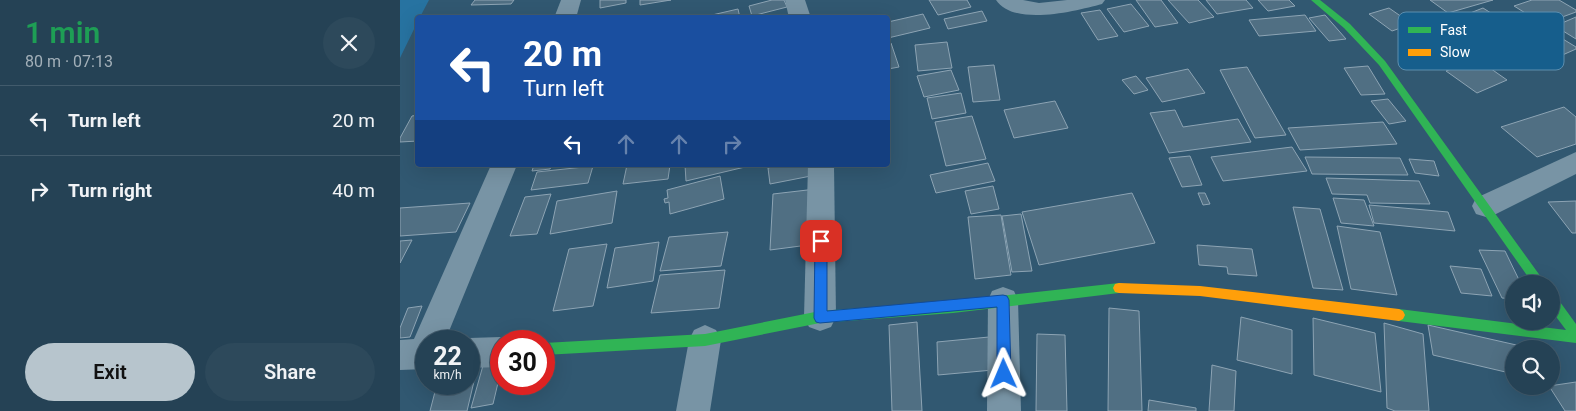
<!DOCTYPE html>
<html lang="en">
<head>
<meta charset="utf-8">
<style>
	:root { --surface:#254255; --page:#2d495b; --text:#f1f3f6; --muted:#a3b0b9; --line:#425b6c; --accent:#b7c5cd }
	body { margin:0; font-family:Roboto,sans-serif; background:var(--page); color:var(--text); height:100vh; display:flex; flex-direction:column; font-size:19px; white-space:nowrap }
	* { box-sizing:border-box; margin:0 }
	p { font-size:16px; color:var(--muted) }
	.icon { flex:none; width:28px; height:28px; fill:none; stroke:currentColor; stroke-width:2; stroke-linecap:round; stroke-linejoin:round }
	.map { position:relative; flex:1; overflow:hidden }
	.panel { display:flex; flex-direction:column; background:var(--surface); width:400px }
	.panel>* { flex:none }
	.top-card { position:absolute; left:15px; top:15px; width:475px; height:152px; border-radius:5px; box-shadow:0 5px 20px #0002,0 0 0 1px var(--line); background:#1a4fa0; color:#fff; overflow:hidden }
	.fabs { position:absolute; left:1105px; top:275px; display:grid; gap:10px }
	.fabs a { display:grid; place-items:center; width:55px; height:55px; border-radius:50%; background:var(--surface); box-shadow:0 5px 20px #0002,0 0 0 1px var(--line); font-size:25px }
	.speed { position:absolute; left:15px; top:330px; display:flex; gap:10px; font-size:25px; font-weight:700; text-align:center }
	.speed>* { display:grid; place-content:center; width:65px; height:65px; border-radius:50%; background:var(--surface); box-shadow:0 5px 20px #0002,0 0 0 1px var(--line); line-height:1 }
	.speed small { font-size:12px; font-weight:400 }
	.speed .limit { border:8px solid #d22; background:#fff; color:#111 }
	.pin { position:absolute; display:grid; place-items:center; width:42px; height:42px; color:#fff; margin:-21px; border-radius:10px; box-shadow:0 2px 8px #0006 }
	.me { position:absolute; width:55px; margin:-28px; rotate:359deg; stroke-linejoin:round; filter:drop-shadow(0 0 4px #0008) }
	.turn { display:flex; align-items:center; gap:18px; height:105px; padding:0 25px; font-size:22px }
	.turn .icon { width:65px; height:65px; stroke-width:2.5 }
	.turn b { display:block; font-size:35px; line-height:42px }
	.lanes { display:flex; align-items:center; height:48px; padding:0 25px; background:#0003; justify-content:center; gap:25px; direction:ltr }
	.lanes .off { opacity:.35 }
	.round { display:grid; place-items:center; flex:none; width:52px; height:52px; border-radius:26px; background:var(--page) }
	.head { display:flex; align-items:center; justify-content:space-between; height:85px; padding:0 25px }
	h1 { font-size:30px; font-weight:600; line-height:38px; color:#1e9e55 }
	.button { display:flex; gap:10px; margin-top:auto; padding:10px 25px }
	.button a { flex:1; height:58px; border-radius:30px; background:var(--accent); color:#111; font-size:20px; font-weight:600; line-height:58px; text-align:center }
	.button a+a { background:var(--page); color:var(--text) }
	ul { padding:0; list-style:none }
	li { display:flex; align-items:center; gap:15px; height:70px; padding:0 25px; border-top:1px solid var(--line) }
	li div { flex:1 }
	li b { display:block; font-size:19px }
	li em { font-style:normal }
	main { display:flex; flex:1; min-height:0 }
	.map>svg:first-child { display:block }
</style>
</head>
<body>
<main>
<section class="panel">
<div class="head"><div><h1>1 min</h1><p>80 m · 07:13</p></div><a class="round"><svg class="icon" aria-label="close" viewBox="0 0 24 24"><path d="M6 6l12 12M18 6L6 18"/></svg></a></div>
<ul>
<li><svg class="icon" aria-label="left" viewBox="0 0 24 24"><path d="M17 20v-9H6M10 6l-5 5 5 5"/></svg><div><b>Turn left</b></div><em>20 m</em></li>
<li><svg class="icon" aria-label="right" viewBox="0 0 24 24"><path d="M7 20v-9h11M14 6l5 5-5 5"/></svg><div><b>Turn right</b></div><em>40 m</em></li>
</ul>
<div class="button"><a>Exit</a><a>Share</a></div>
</section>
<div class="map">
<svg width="1176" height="411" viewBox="0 0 1176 411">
	<rect width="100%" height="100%" fill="#315871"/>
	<path fill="#2773a1" d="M0,0H29L20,17L18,18L17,23L0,58Z"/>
	<g fill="#506f83" stroke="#8da4b4">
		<path d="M75,0H114L111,4L71,5Z"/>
		<path d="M200,0H226V3L200,8Z"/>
		<path d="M240,0H271L240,5Z"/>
		<path d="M372,0H384L387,7L352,16L349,6Z"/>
		<path d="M529,0H567L571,7L538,15Z"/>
		<path d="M736,0H761L778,23L755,27Z"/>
		<path d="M768,0H798L814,17L789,23Z"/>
		<path d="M806,0H846L853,8L817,14Z"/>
		<path d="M858,0H889L895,6L868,11Z"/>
		<path d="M1030,0H1093L1048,13Z"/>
		<path d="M1132,0H1159L1176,10V12L1143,24L1114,6Z"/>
		<path d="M731,4L749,26L724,32L707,9Z"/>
		<path d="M989,8L1012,24L992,31L969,14Z"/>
		<path d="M1083,8L1105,22L1045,46L1024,31Z"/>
		<path d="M338,9L340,18H299Z"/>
		<path d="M700,10L718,36L698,40L681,13Z"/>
		<path d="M582,11L587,21L548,29L544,19Z"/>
		<path d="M523,14L530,28L488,38V22Z"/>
		<path d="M905,15L916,31L859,36L849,20Z"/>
		<path d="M925,15L946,39L929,41L909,18Z"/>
		<path d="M1176,17V39L1155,26Z"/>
		<path d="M1148,30L1176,47V49L1158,57L1128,38Z"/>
		<path d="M547,42L552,68L518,71L515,45Z"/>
		<path d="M491,43L499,67L488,69V44Z"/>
		<path d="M1077,59L1107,80L1077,93L1046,71Z"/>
		<path d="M594,65L600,100L573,102L568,67Z"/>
		<path d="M968,66L985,94L961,95L944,68Z"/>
		<path d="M847,67L886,135L855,138L820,70Z"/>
		<path d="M788,69L805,93L762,102L746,78Z"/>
		<path d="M551,70L559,90L524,97L517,76Z"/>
		<path d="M736,76L748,90L734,94L722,80Z"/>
		<path d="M561,93L566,113L532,119L527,98Z"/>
		<path d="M988,99L1006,121L989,124L971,101Z"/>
		<path d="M655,101L668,128L614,138L604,110Z"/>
		<path d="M1164,107L1176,117V144L1137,157L1101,127Z"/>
		<path d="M775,110L783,127L838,119L851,142L769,153L750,113Z"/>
		<path d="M18,115V141L0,142V138L12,116Z"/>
		<path d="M572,116L586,159L546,166L535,122Z"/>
		<path d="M983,122L997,144L900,150L888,128Z"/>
		<path d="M892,147L907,171L823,181L811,157Z"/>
		<path d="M790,156L802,185L782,187L769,158Z"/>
		<path d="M905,157L1000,158L1008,175L912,174Z"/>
		<path d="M1009,159L1034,161L1039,176L1015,173Z"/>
		<path d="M588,163L595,181L536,193L530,175Z"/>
		<path d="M134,165H152L150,169L132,171Z"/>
		<path d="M227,165H270L268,179L223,184Z"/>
		<path d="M285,165H345V167L286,181Z"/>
		<path d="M382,165H415L416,175L370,184L368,168Z"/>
		<path d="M193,166L188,183L131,190L137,172Z"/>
		<path d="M320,176L324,199L270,214L269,202L265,203L264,199L268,198L267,190Z"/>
		<path d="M926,178L1019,181L1030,204L970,203L967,195L932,194Z"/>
		<path d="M593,186L599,209L571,214L565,191Z"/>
		<path d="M416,189V244L370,250L373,194Z"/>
		<path d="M217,191L212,223L150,234L157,201Z"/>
		<path d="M732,193L755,243L639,265L622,212Z"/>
		<path d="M798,193H805L810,204L803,205Z"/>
		<path d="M151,194L137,234L110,236L125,197Z"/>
		<path d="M933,198L964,200L974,226L941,223Z"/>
		<path d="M1176,201V233H1172L1148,202Z"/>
		<path d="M70,203L56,232L0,236V208Z"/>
		<path d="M969,205L1048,212L1055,231L974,223Z"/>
		<path d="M893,207L920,209L943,290L913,288Z"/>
		<path d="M621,214L632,271L612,272L602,216Z"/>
		<path d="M601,215L611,275L575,279L568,217Z"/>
		<path d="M937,226L980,232L997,295L951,289Z"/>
		<path d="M328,232L321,266L260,271L269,237Z"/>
		<path d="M12,240L0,263V241Z"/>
		<path d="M259,242L253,281L207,288L215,248Z"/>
		<path d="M207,244L193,306L153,311L169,249Z"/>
		<path d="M797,245L852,249L857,276L828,274L827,267L799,265Z"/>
		<path d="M1079,250L1105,251L1121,284H1114V299L1102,298Z"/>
		<path d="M1050,266L1081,269L1092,296L1061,293Z"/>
		<path d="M325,270L319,308L251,313L260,275Z"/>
		<path d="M22,306L10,337L0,338V328L8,308Z"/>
		<path d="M709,308L739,311L742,411H708Z"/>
		<path d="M841,317L892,330V374L837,360Z"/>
		<path d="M913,318L975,333L981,392L914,375Z"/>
		<path d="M517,322L522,411H492L489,325Z"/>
		<path d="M984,323L1023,334L1029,411H995L987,408Z"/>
		<path d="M1028,325L1134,349H1114V374L1033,355Z"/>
		<path d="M637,334L665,335L667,411H636Z"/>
		<path d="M589,337L593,370L538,375L537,342Z"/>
		<path d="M101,358V370L93,404L71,408L84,362Z"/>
		<path d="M79,360L67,411H30L37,384H69V362Z"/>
		<path d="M812,365L836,371L834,411H809Z"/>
		<path d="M1176,382V411H1165L1149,386Z"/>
		<path d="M749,400L796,408V411H748Z"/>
	</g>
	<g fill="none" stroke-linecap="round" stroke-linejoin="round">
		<g fill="#7894a5" fill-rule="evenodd">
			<path d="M161,0H181L176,18H154Z"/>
			<path d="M385,0H405L411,18H389Z"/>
			<path d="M596,0H623L639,3L667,0H705L702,4C676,11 614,27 596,0Z"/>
			<path d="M1176,152V174L1096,214L1086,217L1076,214L1072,206L1076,198Z"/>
			<path d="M91,165H117L45,341H26V369L0,370V340L14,339Z"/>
			<path d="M408,165H434L436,317L431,327L420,331L409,327L404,317Z"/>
			<path d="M603,287L614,291L618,300L621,411H587L588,300L592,291Z"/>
			<path d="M305,325L316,330L321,340L310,411H276L289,340L294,330Z"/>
			<path d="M101,337L112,341H101V367L69,368V341H61L69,338Z"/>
		</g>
		<g fill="#30b455" fill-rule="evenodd">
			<path d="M911,0H920L950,24L985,61L1146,284H1133L979,65L944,28Z"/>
			<path d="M719,283L723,284L725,288L723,292L719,293L553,313L420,323L305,346L144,355V343L305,334L420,311L553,301Z"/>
			<path d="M1151,294L1155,295L1176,324V343L999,321L995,319L993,315L995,311L999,309L1166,330L1151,310Z"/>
		</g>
		<path fill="#ff9f0a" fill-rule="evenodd" d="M719,283L800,286L999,309L1003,311L1005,315L1003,319L999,321L800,296L719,293L715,292L713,288L715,284Z"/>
	</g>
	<path fill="#1a73e8" stroke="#114b97" d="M421,236L425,238L427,241V311L603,295L607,296L609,300L611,374L609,379L604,381L599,379L597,374V307L420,323L416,322L414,318L415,241L416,238Z"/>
	<rect x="998" y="12" width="166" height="58" rx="8" fill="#165e8c" stroke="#5c8eae" stroke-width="1"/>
	<rect x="1008" y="27" width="23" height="6" fill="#30b455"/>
	<rect x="1008" y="49" width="23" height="7" fill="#ff9f0a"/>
	<g font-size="14" fill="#fff">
		<text x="1040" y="35">Fast</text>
		<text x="1040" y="57">Slow</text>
	</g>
</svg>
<div class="fabs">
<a><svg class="icon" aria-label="sound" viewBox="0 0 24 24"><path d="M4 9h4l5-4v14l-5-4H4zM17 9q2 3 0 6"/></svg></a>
<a><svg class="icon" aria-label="search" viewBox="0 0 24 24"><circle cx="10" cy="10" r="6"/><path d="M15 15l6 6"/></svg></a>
</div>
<div class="speed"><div>22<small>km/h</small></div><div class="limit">30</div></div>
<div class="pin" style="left:421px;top:241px;background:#d93025"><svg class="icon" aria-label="arrive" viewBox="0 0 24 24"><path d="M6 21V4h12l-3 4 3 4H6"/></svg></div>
<svg class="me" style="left:604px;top:374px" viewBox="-20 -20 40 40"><path d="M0-17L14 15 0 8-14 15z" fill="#1a73e8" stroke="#fff" stroke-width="4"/></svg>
<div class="top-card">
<div class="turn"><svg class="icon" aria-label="left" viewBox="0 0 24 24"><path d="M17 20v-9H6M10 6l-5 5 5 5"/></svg><div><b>20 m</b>Turn left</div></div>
<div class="lanes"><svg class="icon" aria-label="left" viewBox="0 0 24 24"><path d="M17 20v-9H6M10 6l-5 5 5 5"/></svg><svg class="icon off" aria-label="ahead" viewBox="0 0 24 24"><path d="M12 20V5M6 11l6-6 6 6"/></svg><svg class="icon off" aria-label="ahead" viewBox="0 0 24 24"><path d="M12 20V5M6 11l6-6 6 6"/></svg><svg class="icon off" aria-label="right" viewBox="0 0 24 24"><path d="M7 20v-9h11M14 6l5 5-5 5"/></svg></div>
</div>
</div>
</main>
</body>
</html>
